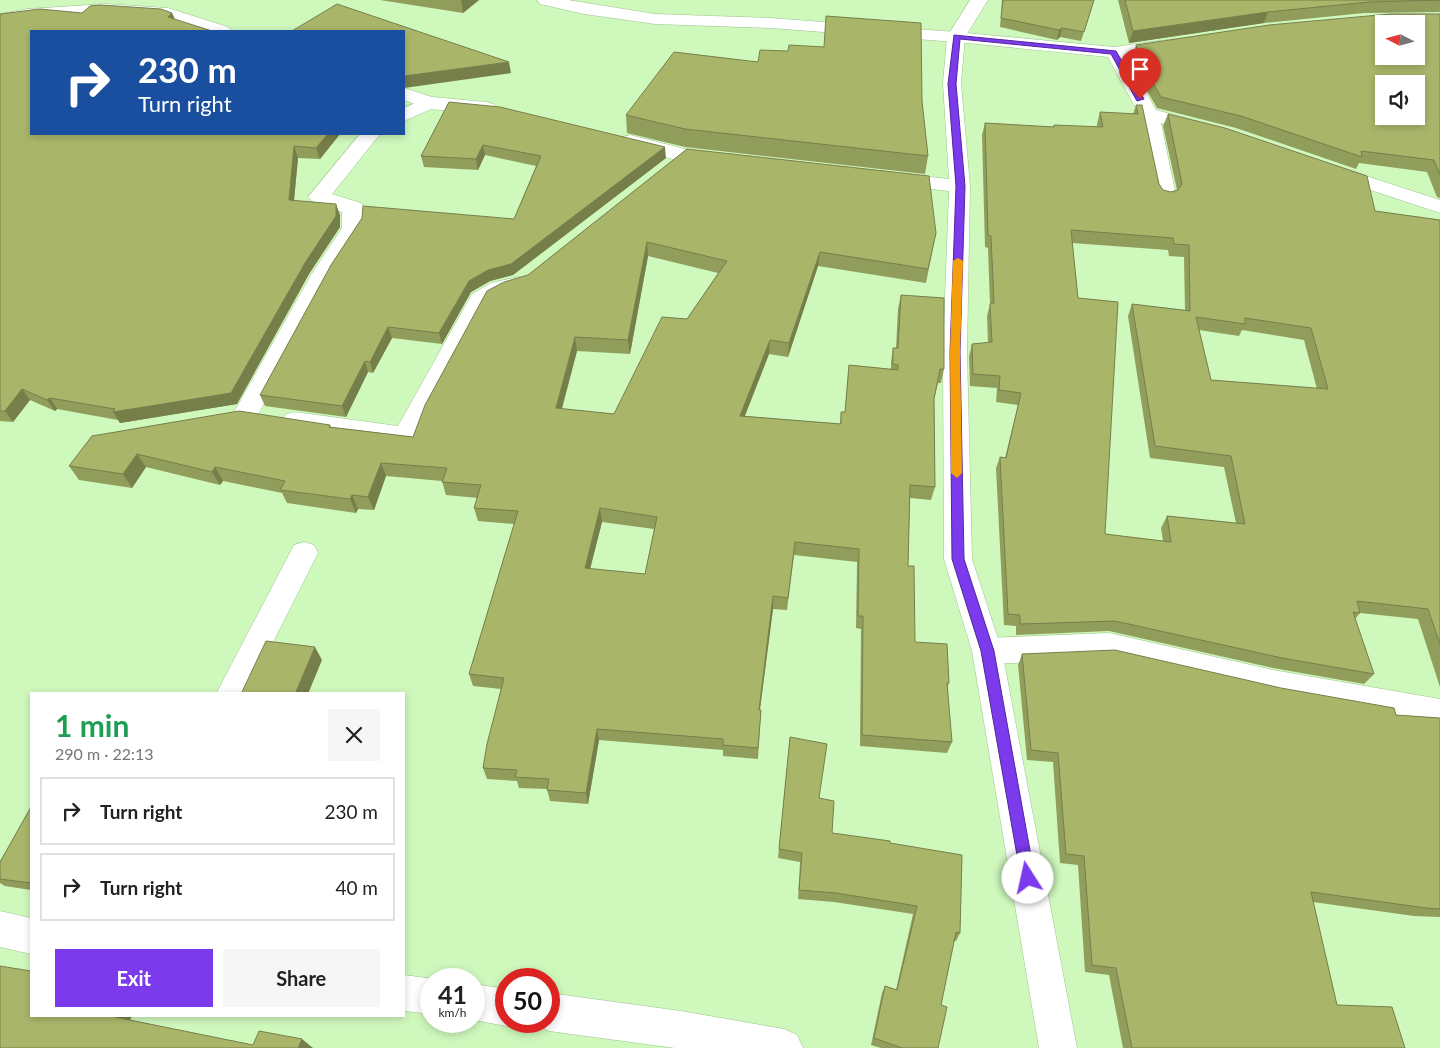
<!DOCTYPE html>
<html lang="en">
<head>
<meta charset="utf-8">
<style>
	:root { --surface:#fff; --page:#f6f6f6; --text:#222; --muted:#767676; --line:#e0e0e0; --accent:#7c3aed }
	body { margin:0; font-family:Lato,sans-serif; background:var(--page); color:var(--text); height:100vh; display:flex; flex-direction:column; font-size:19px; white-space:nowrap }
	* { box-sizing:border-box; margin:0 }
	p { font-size:16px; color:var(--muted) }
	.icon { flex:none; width:28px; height:28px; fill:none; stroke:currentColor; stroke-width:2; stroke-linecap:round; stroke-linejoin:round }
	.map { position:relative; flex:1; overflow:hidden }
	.side { position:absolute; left:30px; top:692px; width:375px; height:325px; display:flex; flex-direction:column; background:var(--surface); border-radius:0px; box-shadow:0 2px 8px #0003 }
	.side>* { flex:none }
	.top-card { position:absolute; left:30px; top:30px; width:375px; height:105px; border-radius:0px; box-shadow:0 2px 8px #0003; background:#1a4fa0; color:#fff; overflow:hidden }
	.needle { width:32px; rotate:276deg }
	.fabs { position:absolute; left:1375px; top:15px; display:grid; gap:10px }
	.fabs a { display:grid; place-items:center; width:50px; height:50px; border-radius:0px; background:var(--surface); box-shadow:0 2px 8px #0003; font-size:25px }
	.speed { position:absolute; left:420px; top:968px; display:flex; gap:10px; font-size:25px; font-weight:700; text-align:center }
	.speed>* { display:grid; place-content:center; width:65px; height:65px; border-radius:50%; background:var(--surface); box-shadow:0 2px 8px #0003; line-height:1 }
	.speed small { font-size:12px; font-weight:400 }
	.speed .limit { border:8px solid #d22; background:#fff; color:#111 }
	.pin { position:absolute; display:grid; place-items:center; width:42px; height:42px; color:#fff; margin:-51px -21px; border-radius:50% 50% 50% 0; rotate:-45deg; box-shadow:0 0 5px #0007 }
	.pin .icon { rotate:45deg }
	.me { position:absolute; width:55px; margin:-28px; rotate:350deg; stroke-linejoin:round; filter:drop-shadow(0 0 4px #0008) }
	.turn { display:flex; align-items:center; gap:18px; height:105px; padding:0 25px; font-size:22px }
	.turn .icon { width:65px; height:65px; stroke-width:2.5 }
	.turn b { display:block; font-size:35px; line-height:42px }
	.round { display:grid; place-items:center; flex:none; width:52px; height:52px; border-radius:0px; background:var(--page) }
	.head { display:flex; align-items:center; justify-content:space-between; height:85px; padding:0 25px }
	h1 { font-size:30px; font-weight:700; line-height:38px; color:#1e9e55 }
	.action { display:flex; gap:10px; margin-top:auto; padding:10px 25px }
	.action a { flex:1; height:58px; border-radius:0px; background:var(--accent); color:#fff; font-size:20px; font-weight:700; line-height:58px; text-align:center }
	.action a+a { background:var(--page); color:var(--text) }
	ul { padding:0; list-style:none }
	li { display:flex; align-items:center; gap:15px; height:68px; margin:0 10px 8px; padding:0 15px; border:2px solid var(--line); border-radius:0px }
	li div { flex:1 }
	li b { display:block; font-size:19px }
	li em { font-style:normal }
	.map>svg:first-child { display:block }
</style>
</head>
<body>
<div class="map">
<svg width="1440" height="1048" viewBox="0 0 1440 1048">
	<rect width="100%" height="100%" fill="#cff8bd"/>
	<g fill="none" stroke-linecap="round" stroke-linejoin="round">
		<g stroke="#9dc48c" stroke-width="1">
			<g id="street">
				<path d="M537,0H568L655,14L770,18L956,32L1114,47L1173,39L1179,40L1182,44L1179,48L1125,56L1156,110L1208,124L1211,128L1208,132L1201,134L1161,123L1176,196L1173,200L1166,202L1159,200L1156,196L1139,114L1108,57L956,42L770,28L655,24L584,14L540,4Z"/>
				<path d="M429,97L436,99L439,103L436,107L404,121V108Z"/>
				<path d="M360,134H380L332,194L361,203L364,208V228L333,275L255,420L246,423L237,420L233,414L311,275L342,228V212L312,201L308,197Z"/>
				<path d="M1332,165L1440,200V213L1325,175L1322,171L1325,167Z"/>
				<path d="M518,277L526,279L529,284L526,289L506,294L489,304L414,444L405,447L286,428L282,421L286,414L295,412L398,426L472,294L491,283Z"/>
				<path d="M304,542L314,545L318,553L247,694H216L294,545Z"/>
				<path d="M1109,633L1273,670L1440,699V727L1273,696L1109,659L987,664L976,660L972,651L976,642L987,638Z"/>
				<path d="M0,911L31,918V954L0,947Z"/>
				<path d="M404,975L434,979H431V1014L404,1011Z"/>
				<path d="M474,984L506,989V1021H516L506,1026L474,1020Z"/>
				<path d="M549,993L681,1011L784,1029L797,1035L803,1048H675L549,1031L536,1025L534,1021H549Z"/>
			</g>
		</g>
		<g stroke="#9dc48c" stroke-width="1">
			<g id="secondary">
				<path d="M970,0H988L965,37L961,83L970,186L967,352L972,559L1002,651L1077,1048H1039L972,651L944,559L943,352L949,191L894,185L887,183L884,179L887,175L894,173L949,179L943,83L947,37Z"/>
				<path d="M105,4L168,8L228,27L231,31H205L166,18L105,14L28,19L0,24V14L28,9Z"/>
				<path d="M404,88L432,97L486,102L493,104L496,108L493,112L486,114L429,109L404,100Z"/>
				<path d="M630,135L685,149L724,155L727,159L724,163C699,170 649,152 623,145L620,141L623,137Z"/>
			</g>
		</g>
		<use href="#street" fill="#fff" fill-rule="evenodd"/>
		<use href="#secondary" fill="#fff" fill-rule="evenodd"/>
	</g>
	<g fill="#919d5b" fill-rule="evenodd">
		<path d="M380,0H479L463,13Z"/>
		<path d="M1002,0H1094L1081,41L1060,37L1057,40L1000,27Z"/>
		<path d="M1118,0H1440V12L1364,13L1264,23L1129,43Z"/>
		<path d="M172,13L175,20L31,134H340L320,159L298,158L294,200L340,215V227L309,274L237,404L120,423L118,420L57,409L55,411L30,400L13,422L0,421V14Z"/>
		<path d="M1440,14V198L1437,197L1427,172L1359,163L1356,169L1236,128L1157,108L1136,72L1133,57L1136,45Z"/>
		<path d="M922,101L928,156L925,174L685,147L627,133L626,115Z"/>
		<path d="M449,102L666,158L513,275L490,281L471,292L442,344L392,338L373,373L368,372L346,417L265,406L260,395L514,219L536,166L485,155L478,170L424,167L421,156Z"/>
		<path d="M1136,105L1159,184L1163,190L1171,192L1177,190L1163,126L1168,114L1375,211L1440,220V687L1418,619L1360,613L1355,619L1374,674L1364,684L1273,668L1109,631L1016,635V626L1004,625L996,468L1000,457L1005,458L1018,405L996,402L997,388L970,386L969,356L972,344L988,343L987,316L990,304L988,248L985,247L982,135L985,123L1053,127L1054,125L1097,127V124L1100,112L1133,114ZM1072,243L1168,250L1169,256L1184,257L1185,310L1132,304L1128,316L1150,458L1224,467L1236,523L1167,516L1161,528L1163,541L1105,534ZM1199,330L1239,336L1242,330L1304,340L1317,389L1211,380Z"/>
		<path d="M687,149L936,233L926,283L818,266L788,357L769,354L745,416L840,424L841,412H845L849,365L891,369V362L893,348H896L898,309L901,295L944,369L941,383H938L934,399L935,487L931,500L910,498L908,566L915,642L949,683L947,689L952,742L947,753L860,746L861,629L856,628L857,562L794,555L787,610L773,609L760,710H761L758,759L723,756V750L599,740L588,804L550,801L547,789L519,788L517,781L487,779L483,768L501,689L473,686L469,674L514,524L478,521L474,508L478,498L446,495L442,481L386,476L374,510L358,509L356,513L287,503L282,493L223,481L220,485L146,467L132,488L79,480L69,466L92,436L330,425L331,427L413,437L528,275ZM648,256L718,273L687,319L614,414L562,409L577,351L630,354ZM602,522L654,529L645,574L590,569Z"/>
		<path d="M1022,654L1396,715L1440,718V917L1414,916L1313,902L1337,1005L1405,1048H1123L1109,975L1085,972L1078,865L1060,863L1053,762L1027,760L1018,665Z"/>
		<path d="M790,737L819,798L832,833L890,843L960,933L956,941H954L941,1005L938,1048H881L871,1045L882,993L885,986L896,990L913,914L834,902L798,899L800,862L778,858Z"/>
		<path d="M31,807V890L5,886L0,883V862Z"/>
	</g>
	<g fill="#767f4a">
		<path d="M461,0H479L463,13Z"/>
		<path d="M1268,12L1264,23L1129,43L1133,31Z"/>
		<path d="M172,13L177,24L168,17Z"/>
		<path d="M1062,28L1060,37L1057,40L1059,30Z"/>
		<path d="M509,62L511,73L404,88V76Z"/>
		<path d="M328,134H340L320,159L316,148Z"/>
		<path d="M483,145L485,155L478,170L476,159Z"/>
		<path d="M294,146L298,158L293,211L289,200Z"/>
		<path d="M665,147L666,158L513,275L490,281L471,292L442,344L439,333L469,281Z"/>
		<path d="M336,204L340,215V227L309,274L237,404L120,423L113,412Z"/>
		<path d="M647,242L648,256L630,354L628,340Z"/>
		<path d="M820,252L818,266L788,357L789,343Z"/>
		<path d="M388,327L392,338L373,373L370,362Z"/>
		<path d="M575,337L577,351L558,422L556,408Z"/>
		<path d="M770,340L769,354L739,430L740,416Z"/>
		<path d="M365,361L368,372L346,417L342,406Z"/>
		<path d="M22,389L30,400L13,422L5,411Z"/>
		<path d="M50,398L57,409L55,411L47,400Z"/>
		<path d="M137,454L146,467L132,488L123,474Z"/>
		<path d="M381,463L386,476L374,510L368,497Z"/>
		<path d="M215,467L223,481L220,485L212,472Z"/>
		<path d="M352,495L358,509L356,513L350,499Z"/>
		<path d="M600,508L602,522L587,581L585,568Z"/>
		<path d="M773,596V609L758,722L759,710Z"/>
		<path d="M315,647L322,660L308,694H295Z"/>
		<path d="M597,729L599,740L588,804L586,793Z"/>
		<path d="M110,1016H132L127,1026Z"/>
		<path d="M302,1039L313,1048H298Z"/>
	</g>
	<g fill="#a9b66a" stroke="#767f4a" fill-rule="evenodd">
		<path d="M1003,0H1094L1084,32L1062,28L1059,30L1001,18Z"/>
		<path d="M1125,0H1440L1369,2L1268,12L1133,31Z"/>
		<path d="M337,4L509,62L404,76V31H292Z"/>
		<path d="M100,5L161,9L172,13L168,17L212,31H31V134H328L316,148L294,146L289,200L336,204V216L305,263L231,393L113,412L115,409L50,398L47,400L22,389L5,411H0V14L40,9L82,13L90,6Z"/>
		<path d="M1390,14H1440V175L1434,160L1361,151L1362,157L1241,116L1161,97L1140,60L1136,45L1269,25ZM1384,24H1416V56H1384ZM1384,84H1416V116H1384Z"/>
		<path d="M826,16L921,23L922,101L928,156L685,129L626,115L674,52L758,62L760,50L788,51L789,45L824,47Z"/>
		<path d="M449,102L500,107L665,147L511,264L488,270L469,281L439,333L388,327L370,362L365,361L342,406L260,395L331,265L362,218L363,206L514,219L541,156L483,145L476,159L421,156Z"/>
		<path d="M1136,105H1142L1159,184L1163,190L1171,192L1178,190L1182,184L1168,114L1225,128L1367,176L1375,211L1440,220V644L1428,609L1357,601L1360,613L1353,612L1374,674L1282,658L1115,621L1020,624V615L1008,614L1000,457L1006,458L1021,393L999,390L1000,376L973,374L972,344L992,342L990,304L994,303L991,236L988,235L985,123L1054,127V125L1103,127L1100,112L1138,114ZM1071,230L1173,238L1174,244L1189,245L1190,311L1132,304L1155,446L1231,456L1245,524L1167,516L1171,542L1105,534L1118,302L1078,298ZM1196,317L1245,324V318L1311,328L1328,389L1211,380Z"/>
		<path d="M687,149L929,176L936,233L928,269L820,252L789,343L770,340L740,416L841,424V412H845L849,365L898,370V365L893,364V348H898L901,295L944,298V369H940L934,399L935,487L910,485L908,566H914L915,642L947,644L949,683H947L952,742L862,735L863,616H858L859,549L795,542L788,598L773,596L759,710H761L758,748L723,745V739L597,729L586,793L547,790L549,779L515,777L517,770L483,768L487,744L504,678L469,674L518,511L474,508L481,485L442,482L447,468L381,463L368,497L352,495L350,499L280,490L285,481L215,467L212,472L137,454L123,474L69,466L92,436L239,411L330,425L329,427L413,437L425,405L487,291L504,282L528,275ZM647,242L727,261L687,319L662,317L614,414L556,408L575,337L628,340ZM600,508L657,517L645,574L585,568Z"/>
		<path d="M266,641L315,647L295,694H241Z"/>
		<path d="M1115,650L1281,688L1394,708L1396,715L1440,718V909L1426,908L1311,892L1337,1005L1392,1007L1405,1048H1132L1116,968L1092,965L1084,856L1066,854L1058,753L1031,750L1022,654Z"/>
		<path d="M790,737L827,744L819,798L834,801L832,833L890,841V843L962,855L960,933L956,932L941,1005L947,1007L938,1048H902L874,1038L885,986L897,990L917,906L836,893L799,890L802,853L779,849Z"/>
		<path d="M31,807V883L0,879V862Z"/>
		<path d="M0,966L31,971V1016H110L253,1045L259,1031L302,1039L298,1048H0Z"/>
	</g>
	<path fill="#7c3aed" stroke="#51269a" d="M954,35L1116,51L1144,99L1137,101L1111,54L960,39L956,84L965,186L960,352L964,559L994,651L1035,878L1033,883L1028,885L1023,883L1021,878L981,651L952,559L950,352L956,186L948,84Z"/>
	<path fill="#f59e0b" d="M958,258L963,261L960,352L962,473L957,478L951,473L950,352L953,261Z"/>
</svg>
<div class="fabs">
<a><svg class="needle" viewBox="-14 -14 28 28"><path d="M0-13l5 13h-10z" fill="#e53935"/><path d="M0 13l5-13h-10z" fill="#767676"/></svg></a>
<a><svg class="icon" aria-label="sound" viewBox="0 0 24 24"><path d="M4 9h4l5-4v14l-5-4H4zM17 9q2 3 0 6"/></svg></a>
</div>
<div class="speed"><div>41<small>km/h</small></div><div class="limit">50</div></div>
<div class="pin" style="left:1140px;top:99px;background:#d93025"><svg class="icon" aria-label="arrive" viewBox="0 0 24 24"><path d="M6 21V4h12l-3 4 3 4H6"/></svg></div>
<svg class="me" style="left:1028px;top:878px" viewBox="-20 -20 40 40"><circle r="19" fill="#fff"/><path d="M0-13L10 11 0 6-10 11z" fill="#7c3aed"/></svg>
<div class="top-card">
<div class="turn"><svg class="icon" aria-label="right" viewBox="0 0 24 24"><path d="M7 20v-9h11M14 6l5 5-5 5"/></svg><div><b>230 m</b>Turn right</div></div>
</div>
<section class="side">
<div class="head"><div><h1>1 min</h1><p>290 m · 22:13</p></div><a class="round"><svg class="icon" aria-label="close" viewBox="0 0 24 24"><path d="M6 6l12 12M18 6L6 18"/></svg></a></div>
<ul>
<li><svg class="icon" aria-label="right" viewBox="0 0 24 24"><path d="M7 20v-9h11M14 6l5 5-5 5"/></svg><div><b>Turn right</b></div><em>230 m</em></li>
<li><svg class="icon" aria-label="right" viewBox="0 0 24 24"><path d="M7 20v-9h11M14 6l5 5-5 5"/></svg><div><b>Turn right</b></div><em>40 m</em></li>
</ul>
<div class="action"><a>Exit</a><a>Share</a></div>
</section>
</div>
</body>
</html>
